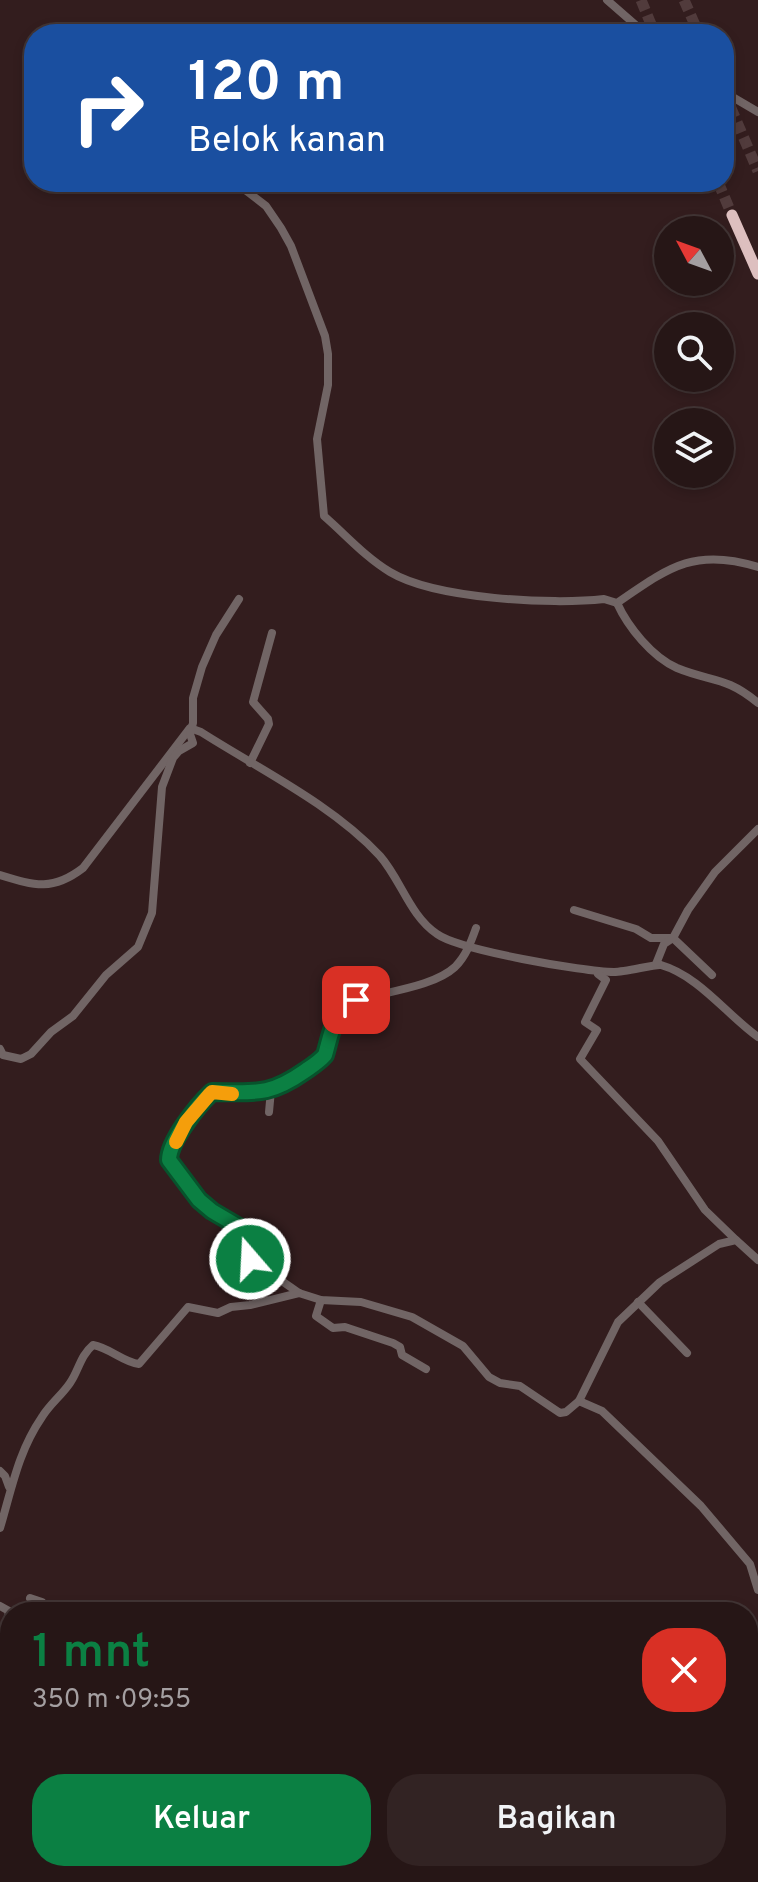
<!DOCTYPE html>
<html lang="id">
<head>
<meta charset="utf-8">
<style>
	:root { --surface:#261616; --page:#322323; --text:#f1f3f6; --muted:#a49fa1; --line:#423535; --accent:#0b8043 }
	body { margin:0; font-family:Overpass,sans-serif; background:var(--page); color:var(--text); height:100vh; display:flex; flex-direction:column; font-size:30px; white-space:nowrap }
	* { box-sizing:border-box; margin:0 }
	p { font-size:26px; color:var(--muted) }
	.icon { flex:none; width:44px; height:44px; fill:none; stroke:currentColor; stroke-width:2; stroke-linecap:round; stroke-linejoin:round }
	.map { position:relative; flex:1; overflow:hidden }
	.sheet { position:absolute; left:0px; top:1602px; width:758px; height:280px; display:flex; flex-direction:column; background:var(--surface); border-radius:32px 32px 0 0; box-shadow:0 4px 12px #0003,0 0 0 2px var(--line) }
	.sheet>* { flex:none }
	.guide { position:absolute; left:24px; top:24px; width:710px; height:168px; border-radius:32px; box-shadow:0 4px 12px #0003,0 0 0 2px var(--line); background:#1a4fa0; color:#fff; overflow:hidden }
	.needle { width:52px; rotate:311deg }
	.controls { position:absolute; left:654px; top:216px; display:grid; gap:16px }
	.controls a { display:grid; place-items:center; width:80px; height:80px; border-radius:50%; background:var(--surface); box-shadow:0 4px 12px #0003,0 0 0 2px var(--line); font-size:40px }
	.pin { position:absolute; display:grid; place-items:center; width:68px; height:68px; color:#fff; margin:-34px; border-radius:16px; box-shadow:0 4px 12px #0006 }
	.me { position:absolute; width:88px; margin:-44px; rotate:341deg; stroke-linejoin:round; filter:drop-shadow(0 0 6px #0008) }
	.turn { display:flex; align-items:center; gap:28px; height:168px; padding:0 32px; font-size:36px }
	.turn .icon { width:104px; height:104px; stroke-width:2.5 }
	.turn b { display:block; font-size:56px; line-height:68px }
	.round { display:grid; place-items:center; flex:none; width:84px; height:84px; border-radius:32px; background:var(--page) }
	.overview { display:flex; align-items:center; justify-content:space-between; height:136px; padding:0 32px }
	h1 { font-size:48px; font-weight:600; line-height:60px; color:var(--accent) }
	.primary-button { display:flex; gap:16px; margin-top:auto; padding:16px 32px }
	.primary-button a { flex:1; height:92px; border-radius:32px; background:var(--accent); color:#fff; font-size:32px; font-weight:600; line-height:92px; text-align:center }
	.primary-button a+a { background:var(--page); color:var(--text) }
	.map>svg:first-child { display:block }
</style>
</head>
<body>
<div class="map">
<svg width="758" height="1882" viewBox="0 0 758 1882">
	<rect width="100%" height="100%" fill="#331d1e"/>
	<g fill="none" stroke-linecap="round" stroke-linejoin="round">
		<g stroke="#513b3c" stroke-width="11" stroke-dasharray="11 5.5" stroke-linecap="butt">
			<path d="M641,0L655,34"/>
			<path d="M684,0L699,34"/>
			<path d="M724,92L758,171"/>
			<path d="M718,182L732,215"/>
		</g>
		<g stroke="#716565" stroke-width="8">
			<path d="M607,0L646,34"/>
			<path d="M724,92L758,112"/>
			<path d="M235,182L266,206L281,228L291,246L325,336L328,354V385L317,439L324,516C346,535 365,557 390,572C435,599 552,605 604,599L617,603C668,568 694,547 758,567"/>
			<path d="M617,603C628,627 652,657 677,668C711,682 726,676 758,703"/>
			<path d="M250,763L269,724L268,719L253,702L272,633"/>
			<path d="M0,875C36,886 53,891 83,868L190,728L201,732C259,769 333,805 380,856C401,880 410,916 437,934C459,950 584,972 614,972C626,972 655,964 661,965C699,976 727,1015 758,1037"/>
			<path d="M574,910L636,929L651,938H673L712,975"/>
			<path d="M476,928C471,942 466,956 455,967C431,989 377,992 346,1004C332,1019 334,1038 325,1055C322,1062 312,1066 306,1071C269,1096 255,1093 212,1092L186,1122L168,1157L199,1200L212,1211L246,1231L249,1258L299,1293L321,1300L361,1302L412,1317L463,1346L489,1377L500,1383L520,1386L560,1413L566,1412L579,1401"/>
			<path d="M656,964L664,944L673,938L688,910L715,872L758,829"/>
			<path d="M598,974L606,980L585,1022L597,1030L580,1059L658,1141L705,1210L736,1240"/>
			<path d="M0,1049L3,1055L21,1059L31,1054L51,1032L73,1016L106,975L138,947L152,913L162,787L173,758L179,751L193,743L190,734L193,723V698L202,667L216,635L239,599"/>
			<path d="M269,1112L271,1090"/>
			<path d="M758,1260L736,1240L719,1244L660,1282L618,1322L579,1401L602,1411L701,1506L750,1564L758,1590"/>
			<path d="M321,1300L316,1316L333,1328L345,1327L393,1343L400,1347L402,1355L426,1369"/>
			<path d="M638,1302L687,1353"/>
			<path d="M0,1471L5,1476L9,1487"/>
			<path d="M0,1528C12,1488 18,1452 42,1417C50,1404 62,1395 70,1383C79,1370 80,1356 93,1345C110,1348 123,1362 139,1364L188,1307L218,1313L231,1307L250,1305L299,1293"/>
			<path d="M30,1598L42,1602L38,1612"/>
			<path d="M0,1606L9,1611L4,1636L10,1639"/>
			<path d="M748,1654L758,1636"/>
			<path d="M748,1707L758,1722"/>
			<path d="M748,1751L758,1743"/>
			<path d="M0,1765L10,1770"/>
			<path d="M0,1816L10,1824"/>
			<path d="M0,1838L10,1824"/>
			<path d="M0,1861L10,1869"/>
			<path d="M13,1872L26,1882"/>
			<path d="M132,1872L141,1882"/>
		</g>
		<path stroke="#ddbfbf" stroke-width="11" d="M732,215L758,274"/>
	</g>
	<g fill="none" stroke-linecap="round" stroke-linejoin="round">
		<g stroke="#07532c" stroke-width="20">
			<path id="route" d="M250,1259L247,1256L246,1231L212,1211L199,1200L169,1160C169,1141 198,1105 212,1092C254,1092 268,1097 305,1071C312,1066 319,1062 325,1055C331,1035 334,1008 356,1000"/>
		</g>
		<use href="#route" stroke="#0b8043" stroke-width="14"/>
		<path stroke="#f59e0b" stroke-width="14" d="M176,1142L186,1122L209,1095L212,1092L232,1094"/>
	</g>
</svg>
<div class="controls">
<a><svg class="needle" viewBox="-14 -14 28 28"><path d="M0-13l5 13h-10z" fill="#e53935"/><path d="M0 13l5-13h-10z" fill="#a49fa1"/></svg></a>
<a><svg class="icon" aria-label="search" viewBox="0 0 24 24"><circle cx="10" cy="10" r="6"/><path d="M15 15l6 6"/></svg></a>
<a><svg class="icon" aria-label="layers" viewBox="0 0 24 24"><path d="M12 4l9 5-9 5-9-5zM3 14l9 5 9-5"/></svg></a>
</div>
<div class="pin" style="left:356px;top:1000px;background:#d93025"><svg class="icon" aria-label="arrive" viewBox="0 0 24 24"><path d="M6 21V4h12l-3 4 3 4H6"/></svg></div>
<svg class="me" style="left:250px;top:1259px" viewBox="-20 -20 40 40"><circle r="17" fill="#0b8043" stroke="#fff" stroke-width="3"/><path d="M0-11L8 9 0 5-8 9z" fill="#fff"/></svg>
<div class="guide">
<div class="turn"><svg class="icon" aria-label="right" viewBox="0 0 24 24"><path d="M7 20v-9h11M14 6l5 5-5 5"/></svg><div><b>120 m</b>Belok kanan</div></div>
</div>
<section class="sheet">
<div class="overview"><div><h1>1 mnt</h1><p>350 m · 09:55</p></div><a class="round" style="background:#d93025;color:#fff"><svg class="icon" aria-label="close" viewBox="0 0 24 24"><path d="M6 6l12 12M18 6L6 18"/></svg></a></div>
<div class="primary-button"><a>Keluar</a><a>Bagikan</a></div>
</section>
</div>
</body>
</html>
